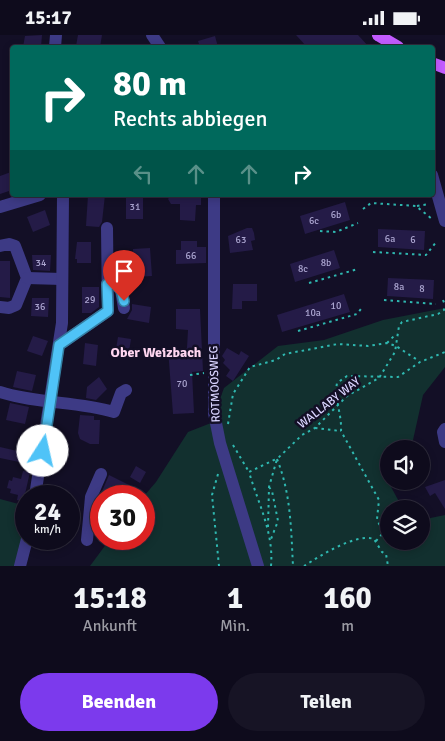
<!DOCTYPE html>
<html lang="de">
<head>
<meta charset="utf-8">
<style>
	:root { --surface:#0e0b1c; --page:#171425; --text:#f1f3f6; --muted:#9b9ba3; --line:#2e2b3b; --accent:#7c3aed }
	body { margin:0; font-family:Signika,sans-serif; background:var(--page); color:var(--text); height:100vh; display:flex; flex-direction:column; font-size:19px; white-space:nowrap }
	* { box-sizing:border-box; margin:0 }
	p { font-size:16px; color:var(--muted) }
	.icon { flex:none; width:28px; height:28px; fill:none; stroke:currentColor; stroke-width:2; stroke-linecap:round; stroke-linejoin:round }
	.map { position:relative; height:531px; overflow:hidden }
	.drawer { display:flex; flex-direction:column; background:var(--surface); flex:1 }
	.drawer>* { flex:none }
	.top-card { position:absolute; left:10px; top:10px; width:425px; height:152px; border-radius:5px; box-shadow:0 2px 8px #0003,0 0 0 1px var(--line); background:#00695c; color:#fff; overflow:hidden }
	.controls { position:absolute; left:380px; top:405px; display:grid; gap:10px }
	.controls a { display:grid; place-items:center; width:50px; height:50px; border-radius:50%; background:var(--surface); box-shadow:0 2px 8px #0003,0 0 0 1px var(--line); font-size:25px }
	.speed { position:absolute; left:15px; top:450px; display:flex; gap:10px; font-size:25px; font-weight:700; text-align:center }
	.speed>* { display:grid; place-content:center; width:65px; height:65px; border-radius:50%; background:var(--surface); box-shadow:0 2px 8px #0003,0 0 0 1px var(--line); line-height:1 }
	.speed small { font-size:12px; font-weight:400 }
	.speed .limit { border:8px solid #d22; background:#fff; color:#111 }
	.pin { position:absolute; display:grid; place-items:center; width:42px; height:42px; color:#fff; margin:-51px -21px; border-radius:50% 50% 50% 0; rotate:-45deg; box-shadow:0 0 5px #0007 }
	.pin .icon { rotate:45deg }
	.me { position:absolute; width:55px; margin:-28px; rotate:10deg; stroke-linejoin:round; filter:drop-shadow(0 0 4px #0008) }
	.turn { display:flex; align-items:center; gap:18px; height:105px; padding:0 20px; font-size:22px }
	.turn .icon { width:65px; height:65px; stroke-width:2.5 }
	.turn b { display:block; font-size:35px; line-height:42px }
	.lanes { display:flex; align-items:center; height:48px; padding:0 20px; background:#0003; justify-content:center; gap:25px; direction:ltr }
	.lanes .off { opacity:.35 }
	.eta { display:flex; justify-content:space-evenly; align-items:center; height:85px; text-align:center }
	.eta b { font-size:30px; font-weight:700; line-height:35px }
	.cta { display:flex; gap:10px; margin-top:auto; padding:10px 20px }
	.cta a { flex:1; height:58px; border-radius:30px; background:var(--accent); color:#fff; font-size:20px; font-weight:700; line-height:58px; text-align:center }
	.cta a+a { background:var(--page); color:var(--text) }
	.status { display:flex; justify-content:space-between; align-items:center; height:35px; padding:0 25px; background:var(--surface); direction:ltr }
	.status svg { height:14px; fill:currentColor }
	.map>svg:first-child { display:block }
</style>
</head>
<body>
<div class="status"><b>15:17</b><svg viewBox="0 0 49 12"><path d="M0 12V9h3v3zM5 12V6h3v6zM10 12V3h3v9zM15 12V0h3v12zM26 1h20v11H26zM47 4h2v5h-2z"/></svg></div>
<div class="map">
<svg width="445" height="531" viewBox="0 0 445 531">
	<rect width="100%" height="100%" fill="#130f26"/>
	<g fill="#12302f">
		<path d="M445,273V332L423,360L411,414H389V446H392L390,450L403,474H389V506H421V485L445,480V531H90L110,504H144V461L156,447L188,397L211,388L224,353L278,311L324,305L383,285Z"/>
		<path d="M0,464L26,471V504L20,531H0Z"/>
	</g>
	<g fill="#241b47">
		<path d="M42,0L41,12H23L25,1Z"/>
		<path d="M78,0H102L100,12L76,11Z"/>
		<path d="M296,0H358L369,12H307Z"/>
		<path d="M215,1L218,12H200L198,6Z"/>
		<path d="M11,137L12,155L0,159V141Z"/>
		<path d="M88,160H105L102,187L99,192L86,191Z"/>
		<rect x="126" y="160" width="17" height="24"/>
		<path d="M171,160H201V170H196L195,186L180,185V169H171L168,164Z"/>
		<path d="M345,167L350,185L305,199L300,181Z"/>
		<path d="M45,175L50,190L33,197L27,182Z"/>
		<path d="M247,193H252L254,198L255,205L251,206L253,215L230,218L228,201Z"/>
		<path d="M378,194L425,196L424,215L378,212Z"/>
		<path d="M181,206H197V212H206V228L176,229V215H181Z"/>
		<path d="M77,207H91V228H77V224H75Z"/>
		<path d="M150,213L152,241L135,242V237L126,238L125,221L133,220V214Z"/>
		<path d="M334,215L340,233L295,247L290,229Z"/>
		<path d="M32,220H51L50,236L33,235Z"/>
		<path d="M0,226H10V263L0,262Z"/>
		<path d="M388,243L434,245L433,264L387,261Z"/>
		<path d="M233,249H257V266H242V274H232Z"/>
		<path d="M82,252H99V272L91,278H82Z"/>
		<path d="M344,259L350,277L282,297L277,280Z"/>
		<path d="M32,263H49L48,282L31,281Z"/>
		<path d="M132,269L151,272L149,288L127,284L132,275Z"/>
		<path d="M176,274H200L203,336L192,337L194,378L173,379L168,314L187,313L188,295L176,294Z"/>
		<path d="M33,301L48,306L42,321L27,316Z"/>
		<path d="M118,302L131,304L128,323L115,320Z"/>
		<path d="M85,308L98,310L96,331L83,329Z"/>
		<path d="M227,313L239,320L241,316L249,321L233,346L226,341L230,335L223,328L225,325L222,321Z"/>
		<path d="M17,336L36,340L32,356L13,352Z"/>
		<path d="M99,342L107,354L96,365L86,363L87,352Z"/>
		<path d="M10,368L29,372L25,389L6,385Z"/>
		<path d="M80,380L94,381V385H100L99,409H90L80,404L78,398Z"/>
		<path d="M0,412L26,418L24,428L0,423Z"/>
		<path d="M136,431L146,437L140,448L130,442Z"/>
		<path d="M23,436L30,437L25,459L26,467L17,465L18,460L10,458L11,454L7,453L9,445L12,446L13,442L21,444Z"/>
		<path d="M109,440L131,451L126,461H100Z"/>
		<path d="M445,445V474L435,458L430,461L425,452Z"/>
	</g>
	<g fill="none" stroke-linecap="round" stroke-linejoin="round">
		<g stroke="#2fb8b0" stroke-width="2" stroke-dasharray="2.5 4" stroke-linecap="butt">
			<path d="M417,171L429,169"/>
			<path d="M363,174L371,168L416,171L432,184"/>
			<path d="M320,196L336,197L358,188"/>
			<path d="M373,217L426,220L437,206"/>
			<path d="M309,248L358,234"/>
			<path d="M384,265L436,269"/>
			<path d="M443,265L445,270"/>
			<path d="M298,296L357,279L361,274"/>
			<path d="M387,308L396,299"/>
			<path d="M190,340L204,338"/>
			<path d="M228,389L233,359L250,332L276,325L285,319L338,309L368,311L387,308L396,311L419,326"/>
			<path d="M315,393L340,396"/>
			<path d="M233,410L249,437"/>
			<path d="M277,424C291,459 291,494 293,531"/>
			<path d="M218,439L212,460L219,531"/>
			<path d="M269,452L272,456L278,486L271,504"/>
			<path d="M268,492L269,452L277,424L302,400L315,393L347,361L379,343L395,317L399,291L402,287L438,279L444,275L445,271"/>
			<path d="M376,506L383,498L377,484L379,465L341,396C342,379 334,364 337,348L347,341L398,342L420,327L445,317"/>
			<path d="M271,531C274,498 258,468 249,437L276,424"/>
			<path d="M304,531C320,521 355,498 374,504L382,517L386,519L388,531"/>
		</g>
		<g stroke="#3d3a85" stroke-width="12">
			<path d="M152,0L160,12"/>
			<path d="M55,12L56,0"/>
			<path d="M432,140L445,186"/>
			<path d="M214,160V378L220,408L258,531"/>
			<path d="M0,172L40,160"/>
			<path d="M0,211L9,209L15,211L27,243L16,270L9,273L0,272"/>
			<path d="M27,243L62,244"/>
			<path d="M107,249H115L121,255L124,273"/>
			<path d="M59,310L108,276L107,193"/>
			<path d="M0,357C37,369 77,366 114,377L121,358L126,355"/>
			<path d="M445,394L443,397L445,407"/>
			<path d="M35,461L62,288L63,160"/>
			<path d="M87,505L91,462L101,439"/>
			<path d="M20,531L27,504"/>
		</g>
		<g stroke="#c25bff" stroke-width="12">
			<path d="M378,0L398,12"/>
			<path d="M432,28L445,33"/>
		</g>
	</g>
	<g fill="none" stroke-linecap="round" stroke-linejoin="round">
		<g stroke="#337fa1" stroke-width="12">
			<path id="route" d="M43,416L59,310L108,276L107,249H115L121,255L124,266"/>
		</g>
		<use href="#route" stroke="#4fc3f7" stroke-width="9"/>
	</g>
	<g text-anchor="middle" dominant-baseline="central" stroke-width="5" stroke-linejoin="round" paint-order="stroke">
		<g font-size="10" fill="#aca6d1">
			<text x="135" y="172">31</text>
			<text x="336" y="180">6b</text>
			<text x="314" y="186">6c</text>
			<text x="390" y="204">6a</text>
			<text x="241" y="205">63</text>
			<text x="413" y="205">6</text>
			<text x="191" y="221">66</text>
			<text x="41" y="228">34</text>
			<text x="326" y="228">8b</text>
			<text x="303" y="234">8c</text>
			<text x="399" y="252">8a</text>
			<text x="422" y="254">8</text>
			<text x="90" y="265">29</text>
			<text x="336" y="271">10</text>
			<text x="40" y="272">36</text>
			<text x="313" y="278">10a</text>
			<text x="182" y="349">70</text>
		</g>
		<g font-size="12" fill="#d9d4ff" stroke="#130f26">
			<text transform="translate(215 349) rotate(-92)">ROTMOOSWEG</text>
			<text transform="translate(329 368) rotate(-38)">WALLABY WAY</text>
		</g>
		<g font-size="14" font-weight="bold" fill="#ffd6f0" stroke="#130f26">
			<text x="156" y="317">Ober Weizbach</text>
		</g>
	</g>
</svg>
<div class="controls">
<a><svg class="icon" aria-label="sound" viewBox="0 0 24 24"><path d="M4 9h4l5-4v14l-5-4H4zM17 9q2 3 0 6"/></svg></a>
<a><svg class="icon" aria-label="layers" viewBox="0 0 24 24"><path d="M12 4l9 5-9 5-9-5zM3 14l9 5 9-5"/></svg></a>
</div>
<div class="speed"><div>24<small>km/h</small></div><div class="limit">30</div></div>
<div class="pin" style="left:124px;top:266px;background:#d93025"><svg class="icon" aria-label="arrive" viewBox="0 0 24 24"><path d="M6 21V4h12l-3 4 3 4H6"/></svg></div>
<svg class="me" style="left:43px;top:416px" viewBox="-20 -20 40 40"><circle r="19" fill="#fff"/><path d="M0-13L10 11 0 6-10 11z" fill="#4fc3f7"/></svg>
<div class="top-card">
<div class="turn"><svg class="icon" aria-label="right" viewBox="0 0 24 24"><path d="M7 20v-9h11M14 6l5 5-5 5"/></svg><div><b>80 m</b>Rechts abbiegen</div></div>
<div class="lanes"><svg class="icon off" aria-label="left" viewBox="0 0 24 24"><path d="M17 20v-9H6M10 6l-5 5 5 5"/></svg><svg class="icon off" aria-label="ahead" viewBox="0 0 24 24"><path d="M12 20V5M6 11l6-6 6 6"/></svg><svg class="icon off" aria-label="ahead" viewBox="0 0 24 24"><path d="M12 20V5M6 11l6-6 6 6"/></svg><svg class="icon" aria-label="right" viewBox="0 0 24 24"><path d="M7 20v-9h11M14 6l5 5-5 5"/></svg></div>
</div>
</div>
<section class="drawer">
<div class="eta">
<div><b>15:18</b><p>Ankunft</p></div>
<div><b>1</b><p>Min.</p></div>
<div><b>160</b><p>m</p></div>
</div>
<div class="cta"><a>Beenden</a><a>Teilen</a></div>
</section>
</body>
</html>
